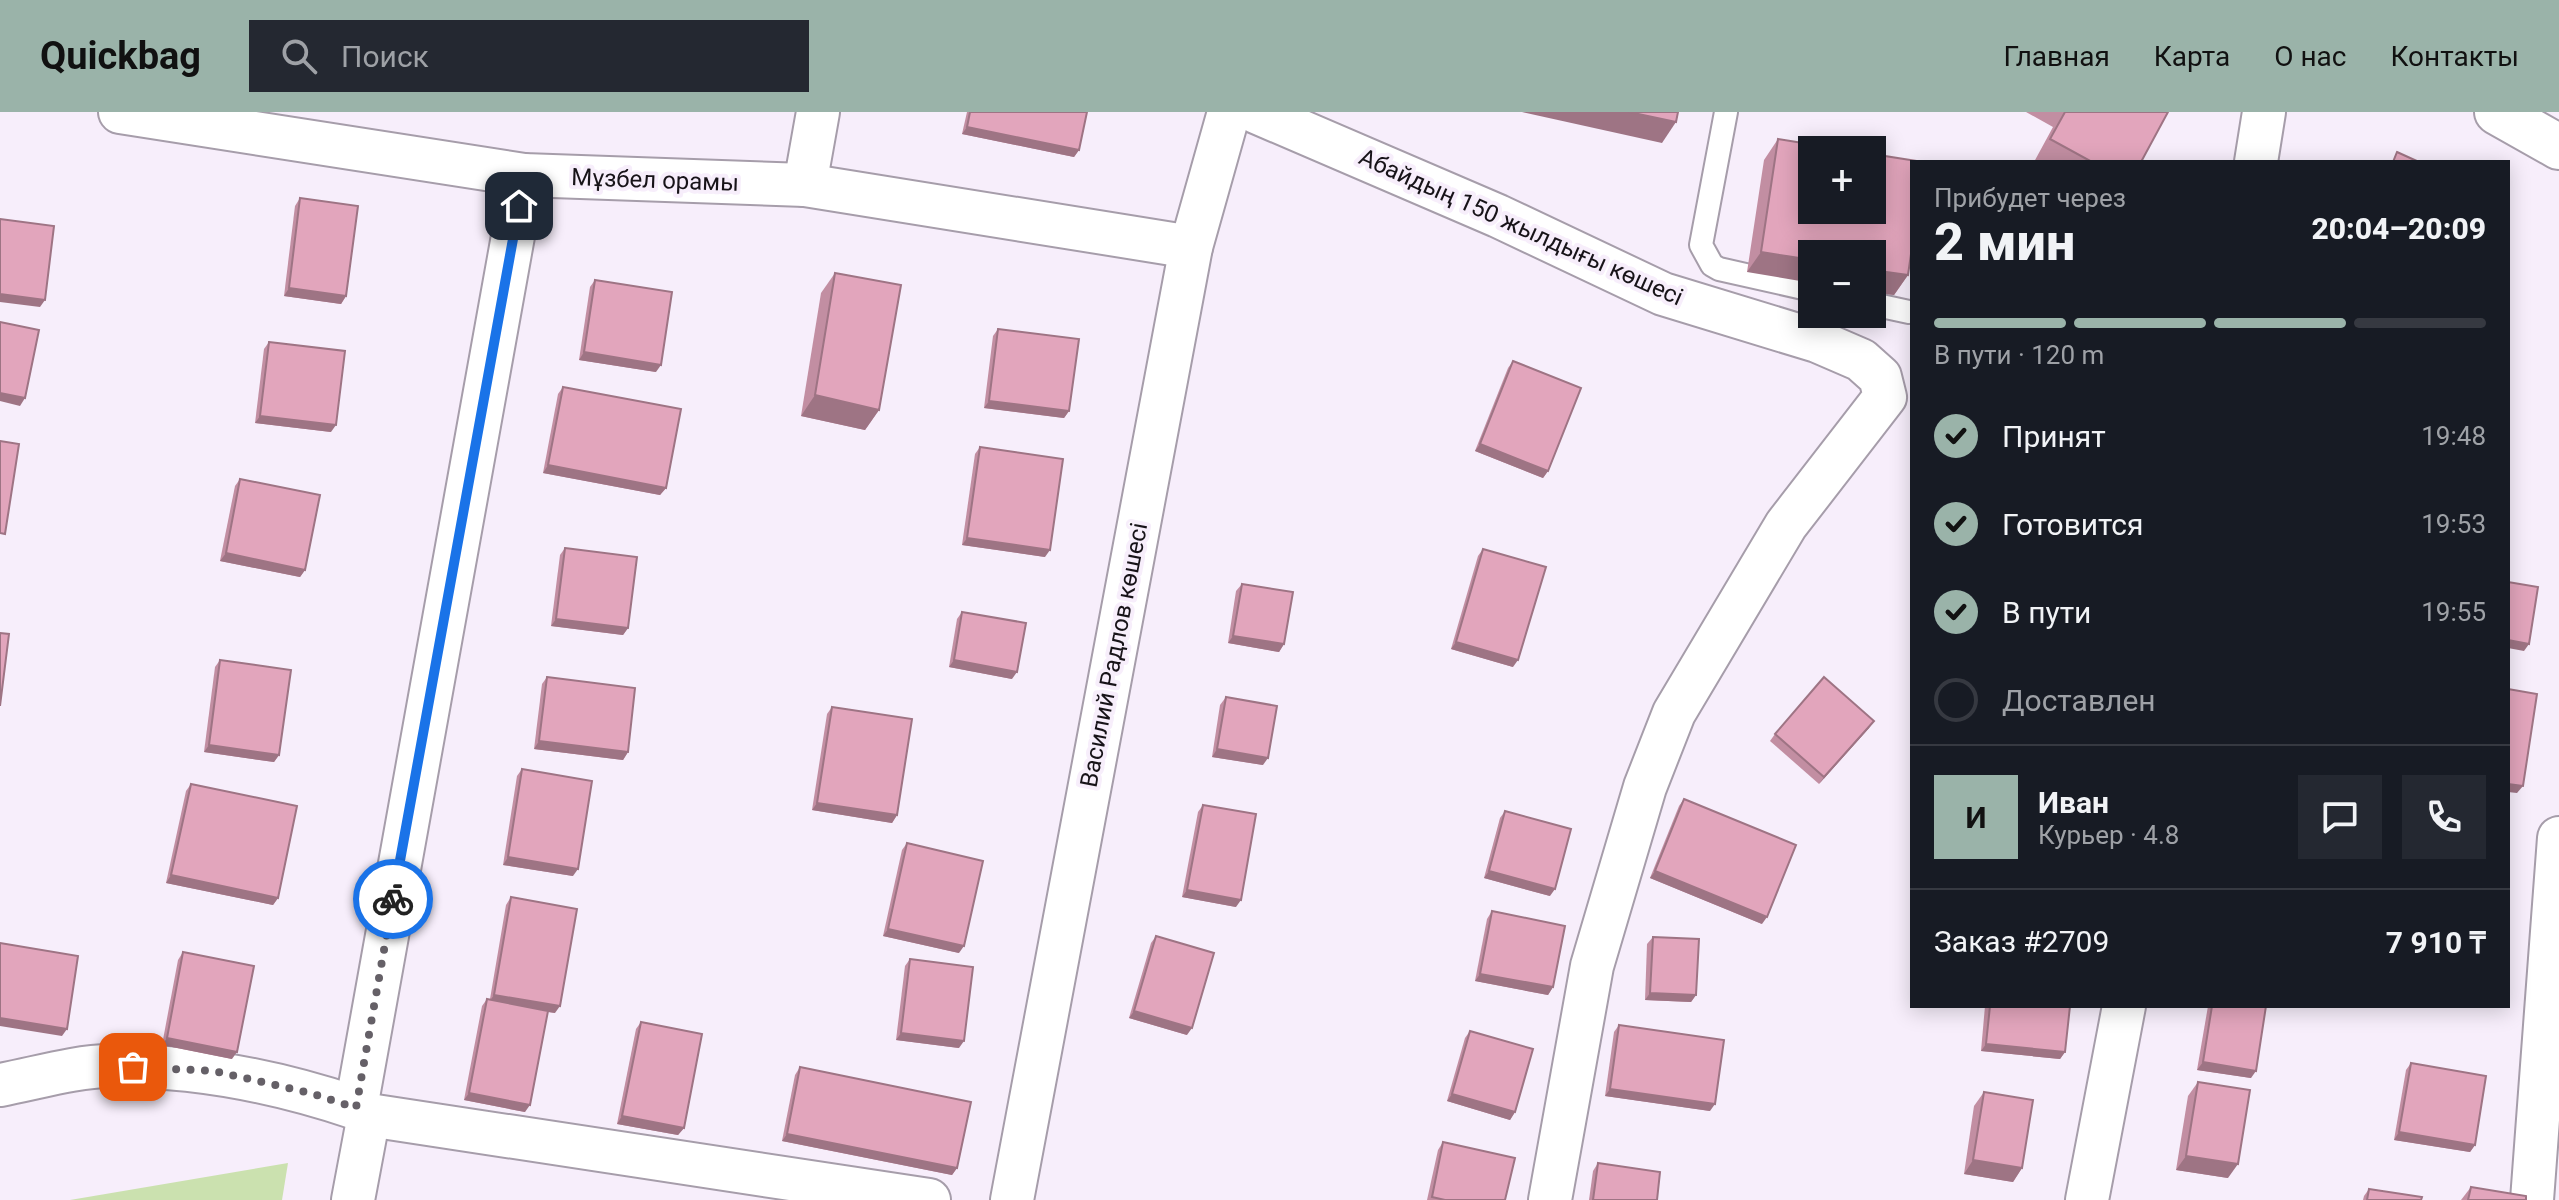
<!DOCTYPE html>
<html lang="ru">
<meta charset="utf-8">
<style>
:root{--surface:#171b24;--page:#242831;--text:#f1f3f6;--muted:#9ea1a6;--line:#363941;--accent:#9ab3a9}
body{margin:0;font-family:Roboto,sans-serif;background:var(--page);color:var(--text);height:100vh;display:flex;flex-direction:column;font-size:30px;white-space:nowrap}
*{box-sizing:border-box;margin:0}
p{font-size:26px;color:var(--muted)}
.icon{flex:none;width:44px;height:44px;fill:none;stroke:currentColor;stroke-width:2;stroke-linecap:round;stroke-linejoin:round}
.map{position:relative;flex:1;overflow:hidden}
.drawer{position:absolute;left:1910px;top:48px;width:600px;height:848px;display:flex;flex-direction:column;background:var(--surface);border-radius:0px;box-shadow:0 4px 20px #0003}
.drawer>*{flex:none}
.controls{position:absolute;left:1798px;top:24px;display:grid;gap:16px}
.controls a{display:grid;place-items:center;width:88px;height:88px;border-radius:0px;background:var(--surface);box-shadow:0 4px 20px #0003;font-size:40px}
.pin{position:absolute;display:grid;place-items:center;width:68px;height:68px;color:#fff;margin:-34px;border-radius:16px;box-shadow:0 4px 12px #0006}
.courier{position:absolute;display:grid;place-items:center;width:80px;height:80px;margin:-40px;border:6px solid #1a73e8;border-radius:50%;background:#fff;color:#222;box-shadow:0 2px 10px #0007}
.headline em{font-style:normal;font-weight:800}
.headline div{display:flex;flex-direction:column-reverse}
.headline{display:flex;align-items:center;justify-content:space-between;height:136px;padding:0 24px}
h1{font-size:52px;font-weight:800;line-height:60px}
.bar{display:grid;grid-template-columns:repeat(4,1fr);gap:12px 8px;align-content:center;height:96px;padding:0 24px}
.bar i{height:10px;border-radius:6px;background:var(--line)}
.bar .active{background:var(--accent)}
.bar p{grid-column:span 4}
.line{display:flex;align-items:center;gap:20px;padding:0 24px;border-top:2px solid var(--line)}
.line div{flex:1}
.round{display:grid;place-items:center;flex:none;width:84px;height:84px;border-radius:0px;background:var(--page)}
ol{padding:0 24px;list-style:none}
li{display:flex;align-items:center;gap:24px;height:88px}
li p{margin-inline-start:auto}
li .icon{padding:8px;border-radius:50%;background:var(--accent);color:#111;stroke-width:4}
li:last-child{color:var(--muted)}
li i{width:44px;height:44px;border:4px solid var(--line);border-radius:50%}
header{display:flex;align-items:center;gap:48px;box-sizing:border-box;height:112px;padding:0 40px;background:var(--accent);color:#111}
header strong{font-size:38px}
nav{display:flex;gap:44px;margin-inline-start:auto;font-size:28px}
.search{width:560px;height:72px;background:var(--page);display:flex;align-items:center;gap:20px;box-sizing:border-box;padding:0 28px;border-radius:0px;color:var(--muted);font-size:30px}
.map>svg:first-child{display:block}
.green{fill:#cbe1af}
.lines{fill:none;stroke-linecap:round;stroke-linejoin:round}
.service-casing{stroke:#a69daa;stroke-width:26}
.minor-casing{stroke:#a69daa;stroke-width:46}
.tertiary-casing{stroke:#a69daa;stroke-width:48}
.service{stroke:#fff;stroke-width:22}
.minor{stroke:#fff;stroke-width:42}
.tertiary{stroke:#fff;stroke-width:44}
.wall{fill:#c28ea2}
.shaded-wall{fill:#9e7484}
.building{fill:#e2a5bc;stroke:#9e7484;stroke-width:2}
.done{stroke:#656067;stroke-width:8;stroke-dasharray:0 14.4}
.route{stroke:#1a73e8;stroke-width:10}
.labels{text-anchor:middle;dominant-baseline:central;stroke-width:8;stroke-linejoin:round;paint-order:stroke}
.street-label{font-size:24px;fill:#171318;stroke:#f7eefb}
</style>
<header>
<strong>Quickbag</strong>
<div class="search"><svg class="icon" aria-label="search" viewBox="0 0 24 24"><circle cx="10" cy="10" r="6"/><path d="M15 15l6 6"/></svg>Поиск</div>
<nav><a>Главная</a><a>Карта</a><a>О нас</a><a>Контакты</a></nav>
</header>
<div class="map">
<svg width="2559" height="1088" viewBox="0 0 2559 1088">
<rect width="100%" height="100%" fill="#f7eefb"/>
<!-- green -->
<polygon class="green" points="288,1051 282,1088 70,1088"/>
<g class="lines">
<!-- service casing -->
<g class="service-casing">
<g id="service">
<polyline points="1726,0 1701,133 1712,153 1719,157 1812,178"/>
<polyline points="1872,192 1909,200"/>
</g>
</g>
<!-- minor casing -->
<g class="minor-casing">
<g id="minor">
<polyline points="120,0 524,63 805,73 1191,135"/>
<polyline points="1256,0 1498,104 1663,182 1817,229 1861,248 1880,265 1885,285 1786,413 1674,601 1645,675 1592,854 1550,1088"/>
<polyline points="2256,50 2264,0"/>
<polyline points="805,73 818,0"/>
<path d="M0,973C33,967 77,954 109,954C193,953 276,969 356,996"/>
<polyline points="369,1003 929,1088"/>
<polyline points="353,1088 369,1003 356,996 524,63"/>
<polyline points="1012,1088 1191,135 1229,0"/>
<polyline points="2087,1088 2124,894"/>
<polyline points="2532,1088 2559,726"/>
</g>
</g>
<!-- tertiary casing -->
<g class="tertiary-casing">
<polyline id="tertiary" points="2497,0 2559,35"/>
</g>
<!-- service -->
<use href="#service" class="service"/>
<!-- minor -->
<use href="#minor" class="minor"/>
<!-- tertiary -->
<use href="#tertiary" class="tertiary"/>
</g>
<!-- wall -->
<g class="wall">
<polygon points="967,0 1087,0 1079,38 1074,45 962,22"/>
<polygon points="2026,0 2168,0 2141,50 2034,50 2053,15"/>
<polygon points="1778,27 1908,163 1894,183 1872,180 1872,142 1747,160 1764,48"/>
<polygon points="300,86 346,184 341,192 284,184 295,94"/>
<polygon points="835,161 879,298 865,318 801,304 821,181"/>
<polygon points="595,168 656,260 579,248 590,175"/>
<polygon points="998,217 1069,299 1064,306 984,296 993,224"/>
<polygon points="269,230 331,320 255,311 264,237"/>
<polygon points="1513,249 1548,359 1543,366 1475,339 1508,256"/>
<polygon points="563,275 666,376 660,383 543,361 558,282"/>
<polygon points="980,335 1045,445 962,433 975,342"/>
<polygon points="240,367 305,458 300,465 220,449 235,374"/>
<polygon points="565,436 628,516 623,523 551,514 560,443"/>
<polygon points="1483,437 1513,555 1451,537 1478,444"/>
<polygon points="1242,472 1284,532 1279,540 1228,531 1236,479"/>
<polygon points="962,500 1012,567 949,555 957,507"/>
<polygon points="220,548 279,643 274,650 204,640 215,555"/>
<polygon points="547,565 628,640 623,648 534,637 542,572"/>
<polygon points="1226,585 1263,653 1212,645 1220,593"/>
<polygon points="832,595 897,703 892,711 812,698 827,602"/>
<polygon points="1869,616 1819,672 1770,629 1775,622"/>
<polygon points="522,657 573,764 503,753 517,664"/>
<polygon points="191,672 278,786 273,793 166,771 186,679"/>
<polygon points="1684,687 1762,812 1650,766 1679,694"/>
<polygon points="1203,693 1236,795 1182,785 1198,700"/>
<polygon points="1505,699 1550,784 1484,766 1500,706"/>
<polygon points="907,731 959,841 883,824 902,738"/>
<polygon points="511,785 555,901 548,900 525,1000 464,988 482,894 487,887 490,887 506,793"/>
<polygon points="1492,799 1553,875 1548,883 1475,869 1487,807"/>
<polygon points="1156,824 1187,923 1129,906 1151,831"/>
<polygon points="1653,825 1696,883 1691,890 1645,888 1647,832"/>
<polygon points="183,840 232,947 162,933 178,848"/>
<polygon points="910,847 959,936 896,928 905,854"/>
<polygon points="1985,894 2070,894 2065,940 2060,947 1981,939"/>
<polygon points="2208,894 2266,894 2251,966 2197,958"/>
<polygon points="641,910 684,1016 678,1023 617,1012 636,917"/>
<polygon points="1619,913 1710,999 1605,984 1614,920"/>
<polygon points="1470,919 1515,1000 1510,1008 1447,989 1465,926"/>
<polygon points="2411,951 2475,1033 2470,1040 2394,1028 2406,958"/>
<polygon points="800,955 957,1056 952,1063 782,1029 795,963"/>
<polygon points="2198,970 2228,1066 2176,1058 2188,984"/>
<polygon points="1984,980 2022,1056 2013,1070 1964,1062 1974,994"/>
<polygon points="1443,1030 1505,1088 1427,1088 1438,1038"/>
<polygon points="1598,1051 1657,1088 1589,1088 1593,1059"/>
<polygon points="2471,1075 2526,1088 2461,1088"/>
<polygon points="2369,1077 2421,1088 2363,1088 2364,1084"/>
</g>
<!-- shaded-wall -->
<g class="shaded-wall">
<polygon points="1522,0 1629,0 1676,10 1662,31"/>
<polygon points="967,15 1079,38 1074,45 962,22"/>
<polygon points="1761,140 1812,148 1812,171 1747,160"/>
<polygon points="1872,158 1908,163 1894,183 1872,180"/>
<polygon points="289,176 346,184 341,192 284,184"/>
<polygon points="0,182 45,188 40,195 0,190"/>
<polygon points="584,240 661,253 656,260 579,248"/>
<polygon points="0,281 25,286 20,294 0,289"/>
<polygon points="815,283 879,298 865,318 801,304"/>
<polygon points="989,289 1069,299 1064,306 984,296"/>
<polygon points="260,304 336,313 331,320 255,311"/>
<polygon points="1480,332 1548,359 1543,366 1475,339"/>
<polygon points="548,353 666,376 660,383 543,361"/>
<polygon points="967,426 1050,438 1045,445 962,433"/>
<polygon points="226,441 305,458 300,465 220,449"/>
<polygon points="556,507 628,516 623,523 551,514"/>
<polygon points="1233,524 1284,532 1279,540 1228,531"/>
<polygon points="2508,528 2529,532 2524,539 2508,536"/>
<polygon points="1456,530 1518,548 1513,555 1451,537"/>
<polygon points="954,548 1017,560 1012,567 949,555"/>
<polygon points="1874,609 1869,616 1819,672 1824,665"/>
<polygon points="539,629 628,640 623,648 534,637"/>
<polygon points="209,633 279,643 274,650 204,640"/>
<polygon points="1217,637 1268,646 1263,653 1212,645"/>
<polygon points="2508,672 2523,674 2517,681 2508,680"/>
<polygon points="817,691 897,703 892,711 812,698"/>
<polygon points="508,745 578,757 573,764 503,753"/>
<polygon points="1489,759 1555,777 1550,784 1484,766"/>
<polygon points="1655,759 1767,805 1762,812 1650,766"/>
<polygon points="171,763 278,786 273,793 166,771"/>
<polygon points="1187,778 1241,788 1236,795 1182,785"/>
<polygon points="888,817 964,834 959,841 883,824"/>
<polygon points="1480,862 1553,875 1548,883 1475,869"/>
<polygon points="1650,881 1696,883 1691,890 1645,888"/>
<polygon points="494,883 560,894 555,901 489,890"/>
<polygon points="1134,899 1192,916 1187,923 1129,906"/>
<polygon points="0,906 67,917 62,924 0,914"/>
<polygon points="901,921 964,929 959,936 896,928"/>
<polygon points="167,926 237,940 232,947 162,933"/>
<polygon points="1986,932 2065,940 2060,947 1981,939"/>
<polygon points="2203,950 2256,959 2251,966 2197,958"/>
<polygon points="1610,977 1715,992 1710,999 1605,984"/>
<polygon points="469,981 530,993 525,1000 464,988"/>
<polygon points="1452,982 1515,1000 1510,1008 1447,989"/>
<polygon points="622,1004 684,1016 678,1023 617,1012"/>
<polygon points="2399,1020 2475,1033 2470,1040 2394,1028"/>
<polygon points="787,1022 957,1056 952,1063 782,1029"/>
<polygon points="2186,1044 2238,1052 2228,1066 2176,1058"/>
<polygon points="1973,1048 2022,1056 2013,1070 1964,1062"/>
</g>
<!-- building -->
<g class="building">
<polygon points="970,0 1087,0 1079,38 967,15"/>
<polygon points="1629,0 1678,0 1676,10"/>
<polygon points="2065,0 2168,0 2141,50 2092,50 2050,27"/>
<polygon points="1778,27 1846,38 1812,38 1812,98 1872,98 1872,42 1923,50 1912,50 1912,135 1908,163 1872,158 1872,142 1812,142 1812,148 1761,140"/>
<polygon points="2397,40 2419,50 2393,50"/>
<polygon points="300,86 358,94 346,184 289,176"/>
<polygon points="0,107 54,114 45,188 0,182"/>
<polygon points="835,161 901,173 879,298 815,283"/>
<polygon points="595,168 672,180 661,253 584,240"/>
<polygon points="0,210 39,218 25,286 0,281"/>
<polygon points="998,217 1079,227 1069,299 989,289"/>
<polygon points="269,230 345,239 336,313 260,304"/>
<polygon points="1513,249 1581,276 1548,359 1480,332"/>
<polygon points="563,275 681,297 666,376 548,353"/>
<polygon points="0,329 19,332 5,422 0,421"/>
<polygon points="980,335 1063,347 1050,438 967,426"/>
<polygon points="240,367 320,383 305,458 226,441"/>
<polygon points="565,436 637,445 628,516 556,507"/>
<polygon points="1483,437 1546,455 1518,548 1456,530"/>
<polygon points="2508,470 2538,475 2529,532 2508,528"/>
<polygon points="1242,472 1293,480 1284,532 1233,524"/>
<polygon points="962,500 1026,511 1017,560 954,548"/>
<polygon points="0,521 9,522 0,594"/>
<polygon points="220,548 291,558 279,643 209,633"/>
<polygon points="547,565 635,576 628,640 539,629"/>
<polygon points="1824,565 1874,609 1824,665 1775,622"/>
<polygon points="2508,577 2537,582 2523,674 2508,672"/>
<polygon points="1226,585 1277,594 1268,646 1217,637"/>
<polygon points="832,595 912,607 897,703 817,691"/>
<polygon points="522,657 592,669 578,757 508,745"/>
<polygon points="191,672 297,694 278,786 171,763"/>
<polygon points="1684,687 1796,733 1767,805 1655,759"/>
<polygon points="1203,693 1256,702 1241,788 1187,778"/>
<polygon points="1505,699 1571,717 1555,777 1489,759"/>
<polygon points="907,731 983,749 964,834 888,817"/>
<polygon points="511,785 577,797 560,894 494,883"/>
<polygon points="1492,799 1565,814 1553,875 1480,862"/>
<polygon points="1156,824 1214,841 1192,916 1134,899"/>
<polygon points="1653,825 1699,827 1696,883 1650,881"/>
<polygon points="0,831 78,844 67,917 0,906"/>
<polygon points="183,840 254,854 237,940 167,926"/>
<polygon points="910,847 973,855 964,929 901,921"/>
<polygon points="487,887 548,899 530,993 469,981"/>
<polygon points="1990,894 2070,894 2065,940 1986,932"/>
<polygon points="2212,894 2266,894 2256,959 2203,950"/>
<polygon points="641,910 702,922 684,1016 622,1004"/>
<polygon points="1619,913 1724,928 1715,992 1610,977"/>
<polygon points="1470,919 1533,937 1515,1000 1452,982"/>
<polygon points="2411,951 2486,964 2475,1033 2399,1020"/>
<polygon points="800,955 971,990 957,1056 787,1022"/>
<polygon points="2198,970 2250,978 2238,1052 2186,1044"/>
<polygon points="1984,980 2033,988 2022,1056 1973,1048"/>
<polygon points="1443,1030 1515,1046 1505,1088 1445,1088 1432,1085"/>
<polygon points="1598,1051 1660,1060 1657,1088 1593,1088"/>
<polygon points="2471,1075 2526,1084 2526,1088 2468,1088"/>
<polygon points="2369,1077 2422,1085 2421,1088 2367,1088"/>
</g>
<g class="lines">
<!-- done -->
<polyline class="done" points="133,955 214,959 310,981 356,996 393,787"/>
<!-- route -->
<polyline class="route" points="393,787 519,94"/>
</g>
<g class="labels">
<!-- street labels -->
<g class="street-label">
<text transform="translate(655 68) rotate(2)">Мұзбел орамы</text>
<text transform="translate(1521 115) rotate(24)">Абайдың 150 жылдығы көшесі</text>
<text transform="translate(1114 543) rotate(-79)">Василий Радлов көшесі</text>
</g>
</g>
</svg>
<div class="controls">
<a>+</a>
<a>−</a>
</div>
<div class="pin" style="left:133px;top:955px;background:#ea580c"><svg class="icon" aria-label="bag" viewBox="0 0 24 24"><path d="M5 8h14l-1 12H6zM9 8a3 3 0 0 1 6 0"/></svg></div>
<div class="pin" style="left:519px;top:94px;background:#1f2937"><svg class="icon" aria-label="home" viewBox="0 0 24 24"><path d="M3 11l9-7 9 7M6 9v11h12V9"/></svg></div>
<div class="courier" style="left:393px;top:787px"><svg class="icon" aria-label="bike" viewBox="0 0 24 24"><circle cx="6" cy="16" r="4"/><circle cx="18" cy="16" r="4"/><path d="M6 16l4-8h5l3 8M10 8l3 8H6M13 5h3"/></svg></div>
<section class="drawer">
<div class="headline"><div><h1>2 мин</h1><p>Прибудет через</p></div><em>20:04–20:09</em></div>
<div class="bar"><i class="active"></i><i class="active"></i><i class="active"></i><i></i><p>В пути · 120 m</p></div>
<ol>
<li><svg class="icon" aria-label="check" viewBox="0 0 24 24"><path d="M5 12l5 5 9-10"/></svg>Принят<p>19:48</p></li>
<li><svg class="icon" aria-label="check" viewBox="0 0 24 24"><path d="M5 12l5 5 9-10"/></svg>Готовится<p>19:53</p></li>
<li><svg class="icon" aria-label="check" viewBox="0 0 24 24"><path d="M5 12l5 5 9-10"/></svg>В пути<p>19:55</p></li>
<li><i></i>Доставлен</li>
</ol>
<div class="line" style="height:144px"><b class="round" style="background:var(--accent);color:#111">И</b><div><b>Иван</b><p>Курьер · 4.8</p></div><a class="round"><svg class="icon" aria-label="chat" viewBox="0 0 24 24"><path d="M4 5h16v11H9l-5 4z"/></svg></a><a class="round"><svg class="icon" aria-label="phone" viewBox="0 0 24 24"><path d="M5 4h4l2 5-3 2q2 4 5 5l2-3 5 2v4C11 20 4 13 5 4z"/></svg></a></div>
<div class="line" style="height:104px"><div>Заказ #2709</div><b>7 910 ₸</b></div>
</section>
</div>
